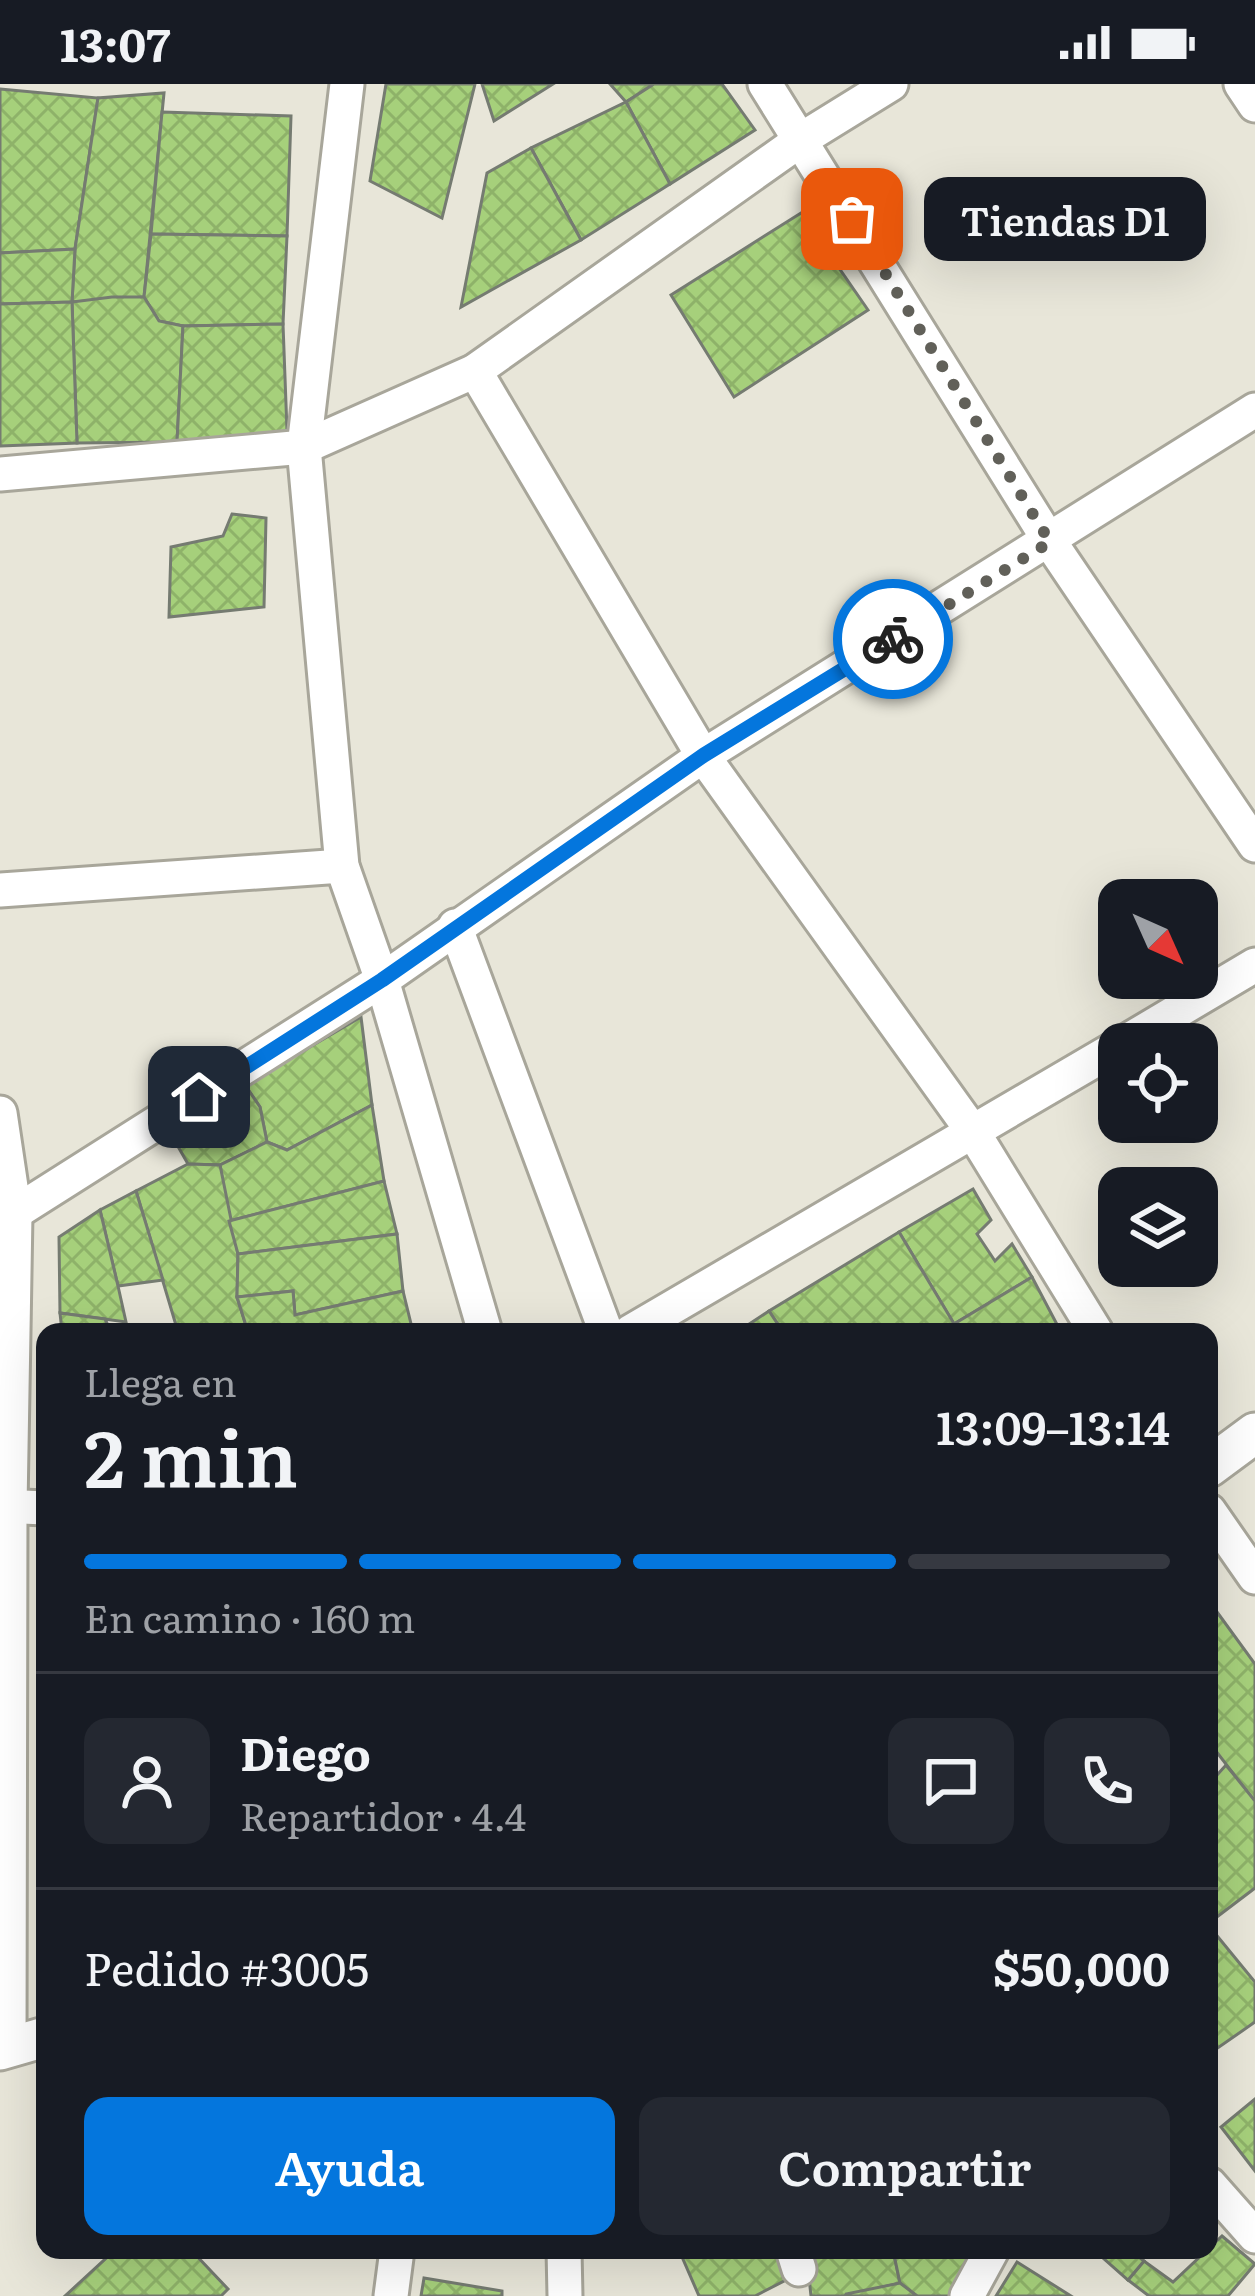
<!DOCTYPE html>
<html lang="es">
<meta charset="utf-8">
<style>
:root{--surface:#171b24;--page:#242831;--text:#f1f3f6;--muted:#9ea1a6;--line:#363941;--accent:#0476dd}
body{margin:0;font-family:Literata,serif;background:var(--page);color:var(--text);height:100vh;display:flex;flex-direction:column;font-size:45px;white-space:nowrap}
*{box-sizing:border-box;margin:0}
p{font-size:39px;color:var(--muted)}
.icon{flex:none;width:66px;height:66px;fill:none;stroke:currentColor;stroke-width:2;stroke-linecap:round;stroke-linejoin:round}
.map{position:relative;flex:1;overflow:hidden}
.panel{position:absolute;left:36px;top:1239px;width:1182px;height:936px;display:flex;flex-direction:column;background:var(--surface);border-radius:24px;box-shadow:0 12px 48px #0002}
.panel>*{flex:none}
.needle{width:78px;rotate:135deg}
.buttons{position:absolute;left:1098px;top:795px;display:grid;gap:24px}
.buttons a{display:grid;place-items:center;width:120px;height:120px;border-radius:24px;background:var(--surface);box-shadow:0 12px 48px #0002;font-size:60px}
.pin{position:absolute;display:grid;place-items:center;width:102px;height:102px;color:#fff;margin:-51px;border-radius:24px;box-shadow:0 6px 18px #0006}
.courier{position:absolute;display:grid;place-items:center;width:120px;height:120px;margin:-60px;border:9px solid #0476dd;border-radius:50%;background:#fff;color:#222;box-shadow:0 3px 15px #0007}
.bubble{position:absolute;height:84px;border-radius:24px;background:var(--surface);box-shadow:0 12px 48px #0002;font-size:39px;font-weight:600;line-height:84px;text-align:center}
.summary em{font-style:normal;font-weight:600}
.summary div{display:flex;flex-direction:column-reverse}
.summary{display:flex;align-items:center;justify-content:space-between;height:204px;padding:0 48px}
h1{font-size:78px;font-weight:600;line-height:90px}
.bar{display:grid;grid-template-columns:repeat(4,1fr);gap:18px 12px;align-content:center;height:144px;padding:0 48px}
.bar i{height:15px;border-radius:9px;background:var(--line)}
.bar .selected{background:var(--accent)}
.bar p{grid-column:span 4}
.line{display:flex;align-items:center;gap:30px;padding:0 48px;border-top:3px solid var(--line)}
.line div{flex:1}
.round{display:grid;place-items:center;flex:none;width:126px;height:126px;border-radius:24px;background:var(--page)}
.primary-button{display:flex;gap:24px;margin-top:auto;padding:24px 48px}
.primary-button a{flex:1;height:138px;border-radius:24px;background:var(--accent);color:#fff;font-size:48px;font-weight:600;line-height:138px;text-align:center}
.primary-button a+a{background:var(--page);color:var(--text)}
.status{display:flex;justify-content:space-between;align-items:center;height:84px;padding:0 60px;background:var(--surface);direction:ltr}
.status svg{height:33px;fill:currentColor}
.map>svg:first-child{display:block}
.building{fill:url(#building-cross-hatch);stroke:#757b71;stroke-width:3}
.lines{fill:none;stroke-linecap:round;stroke-linejoin:round}
.minor-casing{stroke:#a8a69a;stroke-width:39}
.tertiary-casing{stroke:#a8a69a;stroke-width:45}
.minor{stroke:#fff;stroke-width:33}
.tertiary{stroke:#fff;stroke-width:39}
.done{stroke:#616059;stroke-width:12;stroke-dasharray:0 21.6}
.route{stroke:#0476dd;stroke-width:15}
</style>
<div class="status"><b>13:07</b><svg viewBox="0 0 49 12"><path d="M0 12V9h3v3zM5 12V6h3v6zM10 12V3h3v9zM15 12V0h3v12zM26 1h20v11H26zM47 4h2v5h-2z"/></svg></div>
<div class="map">
<svg width="1255" height="2212" viewBox="0 0 1255 2212">
<defs>
<pattern id="building-cross-hatch" width="8" height="8" patternUnits="userSpaceOnUse" patternTransform="scale(3)"><rect width="8" height="8" fill="#a6d07b"/><path d="M0 0l8 8M0 8l8-8" fill="none" stroke="#8eb269"/></pattern>
</defs>
<rect width="100%" height="100%" fill="#e8e6d9"/>
<!-- building -->
<g class="building">
<polygon points="386,0 475,0 442,134 370,97"/>
<polygon points="482,0 553,0 494,37"/>
<polygon points="610,0 654,0 626,18"/>
<polygon points="654,0 722,0 755,46 670,100 626,18"/>
<polygon points="0,5 98,14 75,165 0,169"/>
<polygon points="164,9 144,213 72,218 75,165 98,14"/>
<polygon points="626,18 670,100 581,156 531,64"/>
<polygon points="162,28 291,32 287,152 151,150"/>
<polygon points="531,64 581,156 461,223 487,89"/>
<polygon points="801,129 868,226 734,313 671,211"/>
<polygon points="151,150 287,152 283,240 183,242 159,237 144,213"/>
<polygon points="75,165 72,218 0,220 0,169"/>
<polygon points="112,213 144,213 159,237 183,242 177,358 77,359 72,218"/>
<polygon points="72,218 77,359 0,362 0,220"/>
<polygon points="283,240 287,347 177,358 183,242"/>
<polygon points="232,430 266,434 264,523 169,533 171,463 223,452"/>
<polygon points="361,933 372,1021 287,1066 267,1058 260,1023 245,1001"/>
<polygon points="245,1001 260,1023 267,1058 220,1081 188,1080 172,1052"/>
<polygon points="372,1021 384,1097 229,1137 220,1081 267,1058 287,1066"/>
<polygon points="188,1080 220,1081 238,1170 237,1213 248,1248 178,1248 136,1107"/>
<polygon points="384,1097 397,1150 238,1170 229,1137"/>
<polygon points="973,1105 991,1136 977,1150 995,1177 1012,1160 1032,1193 954,1240 899,1148"/>
<polygon points="136,1107 163,1196 118,1202 100,1126"/>
<polygon points="100,1126 118,1202 126,1238 60,1229 59,1153"/>
<polygon points="899,1148 959,1248 783,1248 769,1227"/>
<polygon points="397,1150 403,1207 295,1231 293,1207 237,1213 238,1170"/>
<polygon points="1032,1193 1061,1248 959,1248 954,1240"/>
<polygon points="293,1207 295,1231 403,1207 413,1248 248,1248 237,1213"/>
<polygon points="769,1227 783,1248 737,1248"/>
<polygon points="60,1229 105,1235 111,1248 62,1248"/>
<polygon points="1209,1517 1255,1580 1255,1718 1209,1658"/>
<polygon points="1226,1681 1255,1717 1255,1804 1209,1839 1209,1732 1213,1729 1209,1724 1209,1700"/>
<polygon points="1209,1842 1255,1898 1255,1938 1209,1970"/>
<polygon points="1255,2015 1255,2087 1221,2043"/>
<polygon points="1222,2152 1255,2180 1228,2212 1149,2212 1128,2196 1144,2177 1173,2198"/>
<polygon points="115,2166 191,2166 228,2205 221,2212 65,2212"/>
<polygon points="679,2166 775,2166 786,2196 755,2212 699,2212"/>
<polygon points="806,2166 893,2166 900,2199 845,2212 811,2212"/>
<polygon points="893,2166 963,2166 970,2170 950,2212 917,2212 900,2199"/>
<polygon points="1094,2166 1130,2166 1144,2177 1128,2196"/>
<polygon points="1017,2178 1071,2212 996,2212"/>
<polygon points="424,2194 502,2207 502,2212 421,2212"/>
<polygon points="900,2199 917,2212 845,2212 846,2210"/>
</g>
<g class="lines">
<!-- minor casing -->
<g class="minor-casing">
<g id="minor">
<polyline points="347,0 304,363 342,782 382,896 485,1248"/>
<polyline points="765,0 1050,458 1255,761"/>
<polyline points="1241,0 1255,21"/>
<polyline points="475,287 703,672 973,1048 1096,1248"/>
<polyline points="0,390 304,363 475,287 802,55 891,0"/>
<polyline points="0,806 342,782"/>
<polyline points="455,842 606,1248"/>
<polyline points="1122,960 1255,881"/>
<polyline points="0,1029 15,1130 10,1423 9,1965"/>
<polyline points="0,1138 382,896 703,672 1255,326"/>
<polyline points="630,1248 1119,962"/>
<polyline points="0,1422 45,1424"/>
<polyline points="1209,1427 1255,1493"/>
<polyline points="1209,2100 1255,2152"/>
<polyline points="564,2166 565,2212"/>
<polyline points="793,2166 799,2185"/>
<polyline points="391,2212 397,2166"/>
<polyline points="967,2212 992,2166"/>
</g>
</g>
<!-- tertiary casing -->
<g class="tertiary-casing">
<g id="tertiary">
<polyline points="1209,1383 1255,1349"/>
<polyline points="0,1966 45,1953"/>
</g>
</g>
<!-- minor -->
<use href="#minor" class="minor"/>
<!-- tertiary -->
<use href="#tertiary" class="tertiary"/>
</g>
<g class="lines">
<!-- done -->
<polyline class="done" points="852,135 1050,458 893,555"/>
<!-- route -->
<polyline class="route" points="199,1013 382,896 704,671 893,555"/>
</g>
</svg>
<div class="buttons">
<a><svg class="needle" viewBox="-14 -14 28 28"><path d="M0-13l5 13h-10z" fill="#e53935"/><path d="M0 13l5-13h-10z" fill="#9ea1a6"/></svg></a>
<a><svg class="icon" aria-label="locate" viewBox="0 0 24 24"><circle cx="12" cy="12" r="6"/><path d="M12 2v4M12 18v4M2 12h4M18 12h4"/></svg></a>
<a><svg class="icon" aria-label="layers" viewBox="0 0 24 24"><path d="M12 4l9 5-9 5-9-5zM3 14l9 5 9-5"/></svg></a>
</div>
<div class="pin" style="left:852px;top:135px;background:#ea580c"><svg class="icon" aria-label="bag" viewBox="0 0 24 24"><path d="M5 8h14l-1 12H6zM9 8a3 3 0 0 1 6 0"/></svg></div>
<div class="pin" style="left:199px;top:1013px;background:#1f2937"><svg class="icon" aria-label="home" viewBox="0 0 24 24"><path d="M3 11l9-7 9 7M6 9v11h12V9"/></svg></div>
<div class="courier" style="left:893px;top:555px"><svg class="icon" aria-label="bike" viewBox="0 0 24 24"><circle cx="6" cy="16" r="4"/><circle cx="18" cy="16" r="4"/><path d="M6 16l4-8h5l3 8M10 8l3 8H6M13 5h3"/></svg></div>
<div class="bubble" style="left:924px;top:93px;width:282px">Tiendas D1</div>
<section class="panel">
<div class="summary"><div><h1>2 min</h1><p>Llega en</p></div><em>13:09–13:14</em></div>
<div class="bar"><i class="selected"></i><i class="selected"></i><i class="selected"></i><i></i><p>En camino · 160 m</p></div>
<div class="line" style="height:216px"><a class="round"><svg class="icon" aria-label="person" viewBox="0 0 24 24"><circle cx="12" cy="8" r="4"/><path d="M4 21q1-7 8-7t8 7"/></svg></a><div><b>Diego</b><p>Repartidor · 4.4</p></div><a class="round"><svg class="icon" aria-label="chat" viewBox="0 0 24 24"><path d="M4 5h16v11H9l-5 4z"/></svg></a><a class="round"><svg class="icon" aria-label="phone" viewBox="0 0 24 24"><path d="M5 4h4l2 5-3 2q2 4 5 5l2-3 5 2v4C11 20 4 13 5 4z"/></svg></a></div>
<div class="line" style="height:156px"><div>Pedido #3005</div><b>$50,000</b></div>
<div class="primary-button"><a>Ayuda</a><a>Compartir</a></div>
</section>
</div>
